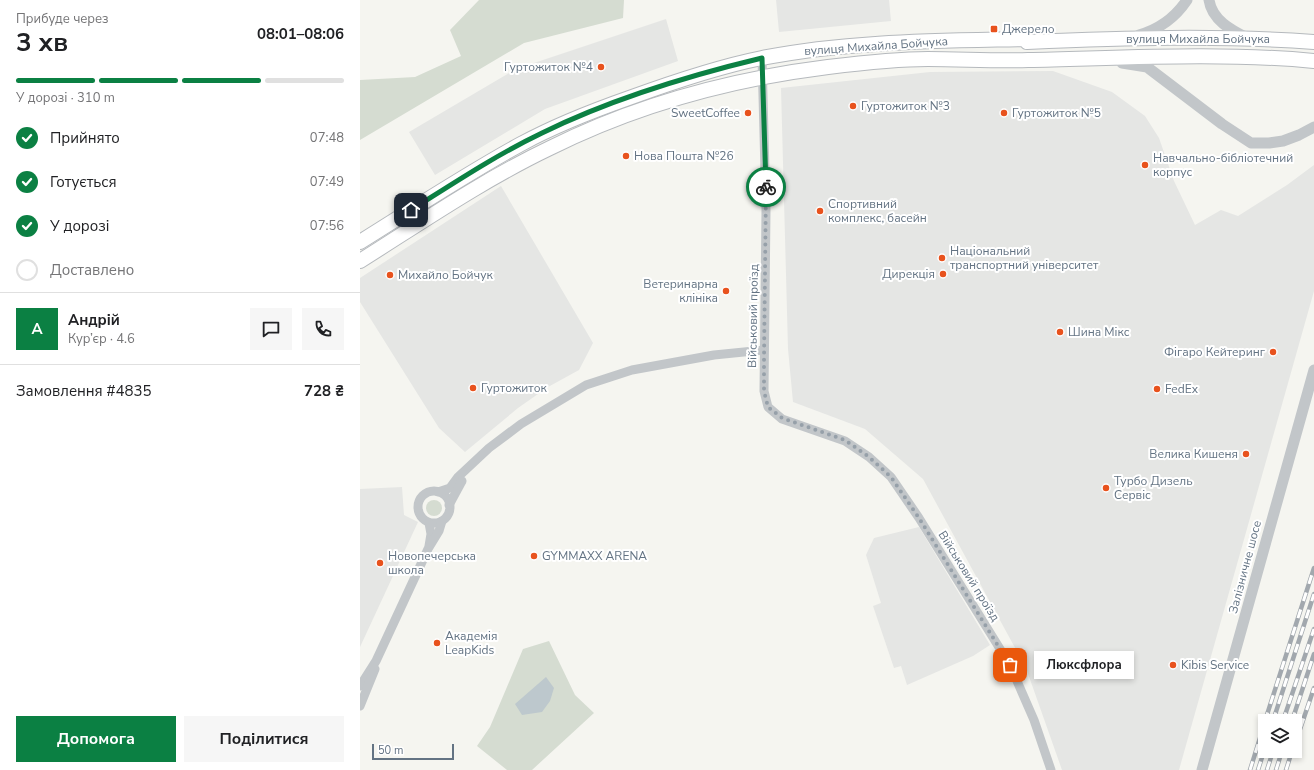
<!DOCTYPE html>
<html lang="uk">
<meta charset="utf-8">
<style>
:root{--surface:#fff;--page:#f6f6f6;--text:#202124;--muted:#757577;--line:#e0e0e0;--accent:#0b8043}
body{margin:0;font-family:"Nunito Sans",sans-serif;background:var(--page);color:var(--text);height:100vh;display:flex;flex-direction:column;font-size:15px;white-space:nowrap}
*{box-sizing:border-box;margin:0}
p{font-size:13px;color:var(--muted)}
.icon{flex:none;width:22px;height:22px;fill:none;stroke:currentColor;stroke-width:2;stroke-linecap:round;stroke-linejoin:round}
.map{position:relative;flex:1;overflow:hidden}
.panel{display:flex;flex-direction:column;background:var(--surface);width:360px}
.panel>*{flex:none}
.controls{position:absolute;left:898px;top:714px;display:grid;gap:8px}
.controls a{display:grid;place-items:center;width:44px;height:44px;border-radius:0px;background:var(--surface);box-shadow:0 2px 6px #0003;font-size:20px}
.scale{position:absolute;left:12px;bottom:10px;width:82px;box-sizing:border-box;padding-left:4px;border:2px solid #637383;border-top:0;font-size:11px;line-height:14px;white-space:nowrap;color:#637383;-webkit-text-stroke:3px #fff;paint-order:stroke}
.pin{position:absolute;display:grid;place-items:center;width:34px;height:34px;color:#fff;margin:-17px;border-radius:8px;box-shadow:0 2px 6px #0006}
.courier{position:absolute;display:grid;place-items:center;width:40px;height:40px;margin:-20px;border:3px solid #0b8043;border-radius:50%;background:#fff;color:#222;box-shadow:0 1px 5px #0007}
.bubble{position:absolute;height:28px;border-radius:0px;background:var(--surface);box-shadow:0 2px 6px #0003;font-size:13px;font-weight:700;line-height:28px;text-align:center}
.headline em{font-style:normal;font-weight:700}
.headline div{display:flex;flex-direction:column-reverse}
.headline{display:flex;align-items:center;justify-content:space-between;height:68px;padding:0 16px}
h1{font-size:26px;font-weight:700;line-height:30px}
.bar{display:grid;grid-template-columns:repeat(4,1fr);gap:6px 4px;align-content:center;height:48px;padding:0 16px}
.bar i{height:5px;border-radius:3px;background:var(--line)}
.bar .on{background:var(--accent)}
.bar p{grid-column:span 4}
.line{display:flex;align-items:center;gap:10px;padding:0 16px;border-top:1px solid var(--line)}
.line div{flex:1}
.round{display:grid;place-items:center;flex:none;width:42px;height:42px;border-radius:0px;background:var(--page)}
ol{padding:0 16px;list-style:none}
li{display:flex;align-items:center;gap:12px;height:44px}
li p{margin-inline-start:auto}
li .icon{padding:4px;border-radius:50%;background:var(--accent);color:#fff;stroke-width:4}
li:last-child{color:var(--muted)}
li i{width:22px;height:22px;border:2px solid var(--line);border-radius:50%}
.primary-button{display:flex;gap:8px;margin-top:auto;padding:8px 16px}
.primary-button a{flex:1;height:46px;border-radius:0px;background:var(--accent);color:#fff;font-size:16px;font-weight:700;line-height:46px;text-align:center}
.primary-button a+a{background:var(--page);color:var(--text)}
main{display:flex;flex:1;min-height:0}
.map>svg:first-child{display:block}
.built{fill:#e5e6e4}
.green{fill:#d5dcd1}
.water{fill:#bdc8cd}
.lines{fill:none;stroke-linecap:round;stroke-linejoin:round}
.primary-casing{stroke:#b5b9bd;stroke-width:16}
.minor{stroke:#c2c6c9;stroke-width:9}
.tertiary{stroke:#c2c6c9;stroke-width:11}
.primary{stroke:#fff;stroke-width:14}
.rail-casing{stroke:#a2a8ae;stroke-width:4.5}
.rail{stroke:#fff;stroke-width:3;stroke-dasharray:9;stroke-linecap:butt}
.done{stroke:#96a0a9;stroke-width:4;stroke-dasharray:0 7.2}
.route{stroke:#0b8043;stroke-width:5}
.poi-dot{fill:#e8521d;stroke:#fff;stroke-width:1.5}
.labels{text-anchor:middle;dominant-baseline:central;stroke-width:4;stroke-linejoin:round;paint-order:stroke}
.poi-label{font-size:12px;fill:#637383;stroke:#fff;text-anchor:start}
.street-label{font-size:12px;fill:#637383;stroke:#fff}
</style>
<main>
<section class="panel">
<div class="headline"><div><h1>3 хв</h1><p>Прибуде через</p></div><em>08:01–08:06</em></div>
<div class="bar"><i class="on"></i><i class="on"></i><i class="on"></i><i></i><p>У дорозі · 310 m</p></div>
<ol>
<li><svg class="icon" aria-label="check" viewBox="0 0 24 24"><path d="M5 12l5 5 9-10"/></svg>Прийнято<p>07:48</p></li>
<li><svg class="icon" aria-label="check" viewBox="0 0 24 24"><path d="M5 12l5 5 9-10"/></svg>Готується<p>07:49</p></li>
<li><svg class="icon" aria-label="check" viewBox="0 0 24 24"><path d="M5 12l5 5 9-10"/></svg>У дорозі<p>07:56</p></li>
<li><i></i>Доставлено</li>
</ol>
<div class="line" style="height:72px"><b class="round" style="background:var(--accent);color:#fff">А</b><div><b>Андрій</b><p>Кур’єр · 4.6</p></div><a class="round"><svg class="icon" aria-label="chat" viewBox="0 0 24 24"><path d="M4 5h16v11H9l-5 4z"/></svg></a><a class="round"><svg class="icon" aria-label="phone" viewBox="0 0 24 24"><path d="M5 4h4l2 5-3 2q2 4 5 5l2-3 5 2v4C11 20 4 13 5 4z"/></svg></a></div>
<div class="line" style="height:52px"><div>Замовлення #4835</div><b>728 ₴</b></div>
<div class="primary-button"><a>Допомога</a><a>Поділитися</a></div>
</section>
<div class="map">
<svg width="954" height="770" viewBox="0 0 954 770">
<rect width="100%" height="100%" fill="#f5f5f0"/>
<!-- built -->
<g class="built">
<polygon points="416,0 529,0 531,21 419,32"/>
<polygon points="306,19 318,61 185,109 75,175 49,132 156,69"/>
<polygon points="693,71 752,92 785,116 799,138 814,181 835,225 861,210 878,216 927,185 954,165 954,291 819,770 702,770 666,668 563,479 505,429 433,402 428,349 421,88 570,72"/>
<polygon points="141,186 233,343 219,370 188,387 158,408 105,452 79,428 0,302 0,278"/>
<polygon points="42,487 44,515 58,522 0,647 0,489"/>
<polygon points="559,527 630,645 613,656 547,685 541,666 534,668 513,606 521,603 506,555 514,538"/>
</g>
<!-- green -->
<g class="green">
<polygon points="119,0 264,0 263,18 164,43 0,140 0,80 55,77 101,56 90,30"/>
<circle cx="74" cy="508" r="8"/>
<polygon points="189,641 215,695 234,713 172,770 147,770 117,746 130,727 163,649"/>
</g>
<!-- water -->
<polygon class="water" points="186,677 194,688 190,701 182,712 162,715 155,704"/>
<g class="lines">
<!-- primary casing -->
<g class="primary-casing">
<g id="primary">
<path d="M0,242C53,209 106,174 161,144C196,125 232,111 269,98C313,82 357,67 402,58C488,41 577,41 665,39L667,42C763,38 859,35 954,42"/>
<path d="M0,261C62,222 123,180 190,148C276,105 372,79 468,67C501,63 535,59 568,59C601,59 635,61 668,60C763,58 859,52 954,61"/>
</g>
</g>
<!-- minor -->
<g class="minor">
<polyline points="402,58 406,210 404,391 408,407 422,419 485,441 509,457 531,477 559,518 650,665 674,720 691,770"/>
<circle cx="74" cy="507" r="16"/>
<polyline points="78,492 90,488 98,477 129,448 161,424 226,385 272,370 354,355 404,350"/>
<polyline points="89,505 102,481"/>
<polyline points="69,546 71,534 69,523"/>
<polyline points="0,686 16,661 68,549 79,531 82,521"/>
<polyline points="0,706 15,669"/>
</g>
<!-- tertiary -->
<g class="tertiary">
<path d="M849,0C852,20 871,30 887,38"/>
<path d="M779,35C800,29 815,18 827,0"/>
<polyline points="762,63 787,67 862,124 891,143 909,143 923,141 939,135 954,127"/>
<polyline points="842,770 954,370"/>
</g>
<!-- primary -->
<use href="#primary" class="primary"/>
<!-- rail casing -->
<g class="rail-casing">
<g id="rail">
<polyline points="905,721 954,568"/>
<polyline points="913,721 954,594"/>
<polyline points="923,721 954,629"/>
<polyline points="932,721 954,654"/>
<polyline points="935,744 954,688"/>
<polyline points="890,770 905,722"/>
<polyline points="898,770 905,748"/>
<polyline points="907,770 913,751"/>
<polyline points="916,770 922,751"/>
<polyline points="926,770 932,751"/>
</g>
</g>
<!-- rail -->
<use href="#rail" class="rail"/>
</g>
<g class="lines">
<!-- done -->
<polyline class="done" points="406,187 404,361 404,391 408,407 422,418 485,440 509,457 531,477 559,518 650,665"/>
<!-- route -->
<path class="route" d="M51,210C94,183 136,155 182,133C251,99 327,76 402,58L406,187"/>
</g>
<!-- markers -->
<g class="poi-dot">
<rect x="630" y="25" width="8" height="8" rx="2"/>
<circle cx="241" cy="67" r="4"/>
<circle cx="493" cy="106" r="4"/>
<circle cx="388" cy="113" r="4"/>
<circle cx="644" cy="113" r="4"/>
<circle cx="266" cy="156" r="4"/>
<circle cx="785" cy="165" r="4"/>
<circle cx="460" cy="211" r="4"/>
<circle cx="582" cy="258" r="4"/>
<circle cx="583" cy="274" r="4"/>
<circle cx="30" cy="275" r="4"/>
<circle cx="366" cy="291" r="4"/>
<circle cx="700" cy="332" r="4"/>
<circle cx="913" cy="352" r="4"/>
<circle cx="113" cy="388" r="4"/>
<circle cx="797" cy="389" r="4"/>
<circle cx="886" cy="454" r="4"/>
<circle cx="746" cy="488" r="4"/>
<circle cx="174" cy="556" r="4"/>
<circle cx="20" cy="563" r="4"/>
<circle cx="77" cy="643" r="4"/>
<circle cx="813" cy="665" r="4"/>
</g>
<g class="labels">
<!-- poi labels -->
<g class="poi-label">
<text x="642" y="29">Джерело</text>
<text x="233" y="67" text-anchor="end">Гуртожиток №4</text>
<text x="501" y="106">Гуртожиток №3</text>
<text x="380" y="113" text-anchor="end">SweetCoffee</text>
<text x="652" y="113">Гуртожиток №5</text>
<text x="274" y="156">Нова Пошта №26</text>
<text x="793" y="158">Навчально-бібліотечний<tspan x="793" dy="14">корпус</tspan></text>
<text x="468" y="204">Спортивний<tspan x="468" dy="14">комплекс, басейн</tspan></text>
<text x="590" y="251">Національний<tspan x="590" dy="14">транспортний університет</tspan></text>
<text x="575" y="274" text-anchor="end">Дирекція</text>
<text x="38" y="275">Михайло Бойчук</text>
<text x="358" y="284" text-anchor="end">Ветеринарна<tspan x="358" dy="14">клініка</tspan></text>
<text x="708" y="332">Шина Мікс</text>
<text x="905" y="352" text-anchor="end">Фігаро Кейтеринг</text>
<text x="121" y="388">Гуртожиток</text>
<text x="805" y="389">FedEx</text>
<text x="878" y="454" text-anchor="end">Велика Кишеня</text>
<text x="754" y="481">Турбо Дизель<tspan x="754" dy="14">Сервіс</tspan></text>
<text x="28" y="556">Новопечерська<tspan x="28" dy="14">школа</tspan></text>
<text x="182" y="556">GYMMAXX ARENA</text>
<text x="85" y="636">Академія<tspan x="85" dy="14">LeapKids</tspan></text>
<text x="821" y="665">Kibis Service</text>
</g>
<!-- street labels -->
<g class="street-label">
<text x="838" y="39">вулиця Михайла Бойчука</text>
<text transform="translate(516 46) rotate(-4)">вулиця Михайла Бойчука</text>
<text transform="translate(393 316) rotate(-89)">Військовий проїзд</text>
<text transform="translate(885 567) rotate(-75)">Залізничне шосе</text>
<text transform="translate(609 576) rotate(58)">Військовий проїзд</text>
</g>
</g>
</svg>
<div class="controls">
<a><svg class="icon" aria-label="layers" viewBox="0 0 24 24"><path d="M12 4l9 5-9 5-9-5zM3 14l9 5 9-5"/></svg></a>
</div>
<div class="scale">50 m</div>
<div class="pin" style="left:650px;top:665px;background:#ea580c"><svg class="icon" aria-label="bag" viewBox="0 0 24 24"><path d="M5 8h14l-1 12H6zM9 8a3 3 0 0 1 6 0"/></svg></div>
<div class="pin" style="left:51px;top:210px;background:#1f2937"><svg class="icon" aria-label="home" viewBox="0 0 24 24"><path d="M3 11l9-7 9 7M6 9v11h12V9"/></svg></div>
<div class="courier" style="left:406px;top:187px"><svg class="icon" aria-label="bike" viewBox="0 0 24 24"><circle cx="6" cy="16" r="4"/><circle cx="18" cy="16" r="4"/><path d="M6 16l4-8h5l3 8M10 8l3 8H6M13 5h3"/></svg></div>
<div class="bubble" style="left:674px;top:651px;width:100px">Люксфлора</div>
</div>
</main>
